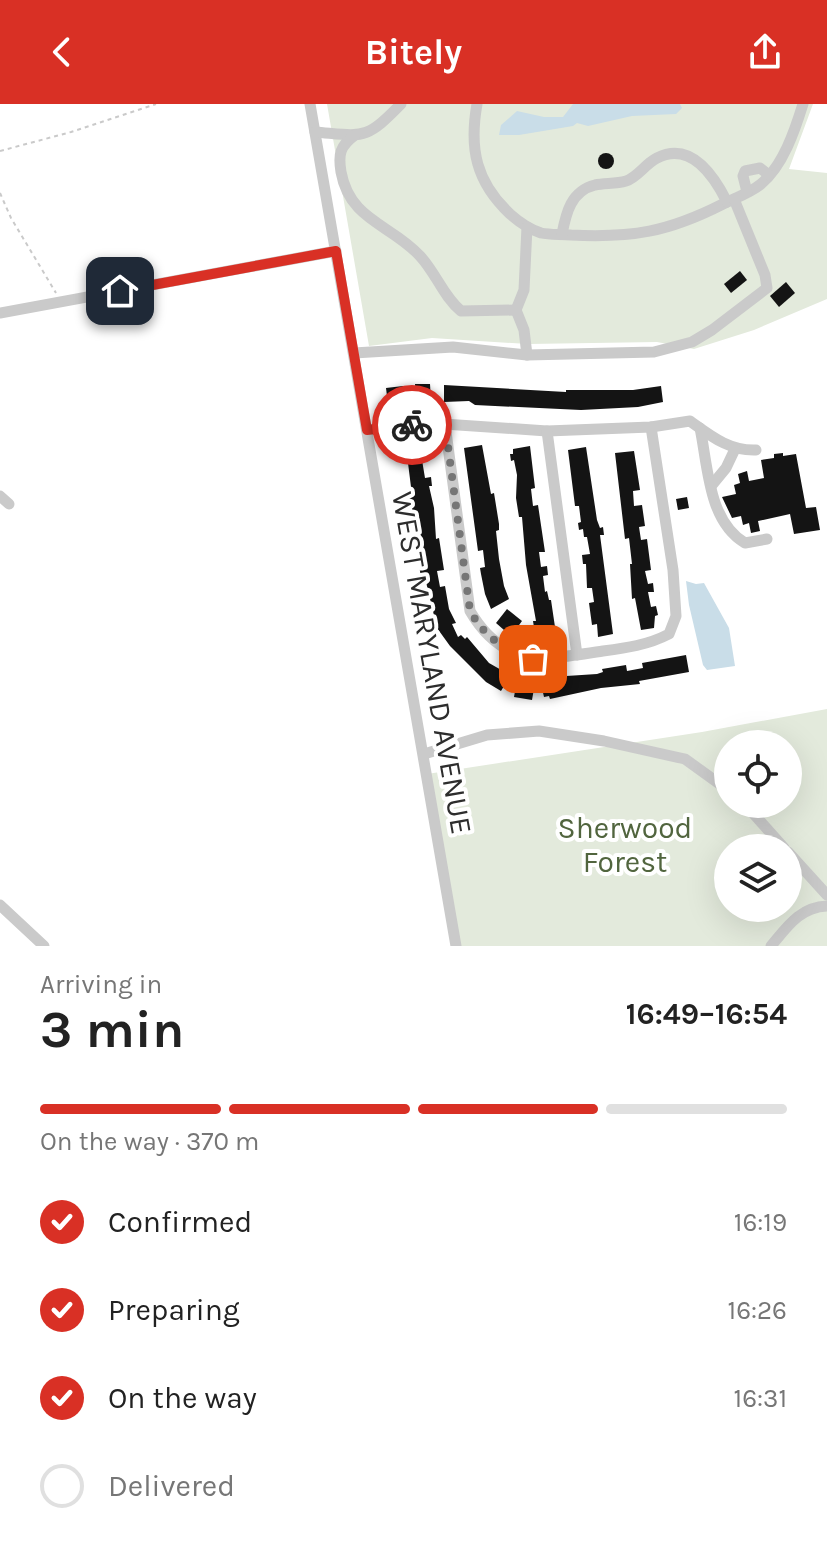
<!DOCTYPE html>
<meta charset="utf-8">
<style>
:root{--surface:#fff;--page:#f2f2f2;--text:#222;--muted:#767676;--line:#e0e0e0;--accent:#d93025}
body{margin:0;font-family:Karla,sans-serif;background:var(--page);color:var(--text);height:100vh;display:flex;flex-direction:column;font-size:30px;white-space:nowrap}
*{box-sizing:border-box;margin:0}
p{font-size:26px;color:var(--muted)}
.icon{flex:none;width:44px;height:44px;fill:none;stroke:currentColor;stroke-width:2;stroke-linecap:round;stroke-linejoin:round}
.map{position:relative;height:842px;overflow:hidden}
.panel{display:flex;flex-direction:column;background:var(--surface);flex:1}
.panel>*{flex:none}
.fabs{position:absolute;left:714px;top:626px;display:grid;gap:16px}
.fabs a{display:grid;place-items:center;width:88px;height:88px;border-radius:50%;background:var(--surface);box-shadow:0 8px 32px #0002;font-size:40px}
.pin{position:absolute;display:grid;place-items:center;width:68px;height:68px;color:#fff;margin:-34px;border-radius:16px;box-shadow:0 4px 12px #0006}
.courier{position:absolute;display:grid;place-items:center;width:80px;height:80px;margin:-40px;border:6px solid #d93025;border-radius:50%;background:#fff;color:#222;box-shadow:0 2px 10px #0007}
.headline em{font-style:normal;font-weight:700}
.headline div{display:flex;flex-direction:column-reverse}
.headline{display:flex;align-items:center;justify-content:space-between;height:136px;padding:0 40px}
h1{font-size:52px;font-weight:700;line-height:60px}
.bar{display:grid;grid-template-columns:repeat(4,1fr);gap:12px 8px;align-content:center;height:96px;padding:0 40px}
.bar i{height:10px;border-radius:6px;background:var(--line)}
.bar .current{background:var(--accent)}
.bar p{grid-column:span 4}
ol{padding:0 40px;list-style:none}
li{display:flex;align-items:center;gap:24px;height:88px}
li p{margin-inline-start:auto}
li .icon{padding:8px;border-radius:50%;background:var(--accent);color:#fff;stroke-width:4}
li:last-child{color:var(--muted)}
li i{width:44px;height:44px;border:4px solid var(--line);border-radius:50%}
header{display:flex;justify-content:space-between;align-items:center;height:104px;padding:0 40px;background:var(--accent);color:#fff;font-size:36px;font-weight:700}
.map>svg:first-child{display:block}
.green{fill:#e3eadc;fill-rule:evenodd}
.water{fill:#c9dde8}
.building{fill:#141414}
.lines{fill:none;stroke-linecap:round;stroke-linejoin:round}
.path{stroke:#cacaca;stroke-width:2;stroke-dasharray:4 4;stroke-linecap:butt}
.minor{stroke:#cacaca;stroke-width:11}
.done{stroke:#767676;stroke-width:8;stroke-dasharray:0 14.4}
.route{stroke:#d93025;stroke-width:10}
.labels{text-anchor:middle;dominant-baseline:central;stroke-width:8;stroke-linejoin:round;paint-order:stroke}
.street-label{font-size:30px;fill:#2d2d2d;stroke:#fff}
.park-label{font-size:30px;fill:#51653e;stroke:#fff}
</style>
<header><svg class="icon" aria-label="back" viewBox="0 0 24 24"><path d="M15 5l-7 7 7 7"/></svg>Bitely<svg class="icon" aria-label="share" viewBox="0 0 24 24"><path d="M12 15V3M7 8l5-5 5 5M5 13v7h14v-7"/></svg></header>
<div class="map">
<svg width="827" height="842" viewBox="0 0 827 842">
<rect width="100%" height="100%" fill="#fff"/>
<!-- green -->
<g class="green">
<polygon points="327,0 813,0 789,65 827,69 827,195 754,226 694,245 657,238 528,240 432,234 369,242"/>
<path d="M827,605V842H456L427,670L702,628ZM728,640H788V700H728ZM728,744H788V804H728Z"/>
</g>
<!-- water -->
<g class="water">
<polygon points="573,0 680,0 682,4 676,10 632,12 588,22 577,19 573,22 519,31 499,31 501,21 517,7 544,13 563,13"/>
<polygon points="686,477 696,480 704,479 729,524 735,562 707,566 703,561 689,501"/>
</g>
<!-- building -->
<g class="building">
<circle cx="606" cy="57" r="8"/>
<polygon points="740,167 747,176 731,189 724,180"/>
<polygon points="786,178 795,189 779,203 770,192"/>
<polygon points="415,280 430,280 431,298 416,298"/>
<polygon points="444,281 566,288 566,286 633,286 661,282 663,298 638,303 581,306 475,301 469,297 444,298"/>
<polygon points="403,282 405,298 388,300 386,284"/>
<polygon points="425,340 428,355 422,356 425,374 431,373 432,382 429,382 434,404 436,435 439,434 444,466 437,467 440,483 445,482 449,505 456,519 452,520 458,533 461,531 465,535 467,533 489,559 503,567 505,563 513,567 501,587 486,578 450,542 437,524 426,478 422,479 419,461 424,460 420,430 411,431 410,424 415,423 411,399 406,399 405,392 412,391 406,343"/>
<polygon points="482,341 491,390 494,389 499,420 499,426 496,427 499,455 504,482 509,495 491,505 485,490 481,470 480,464 485,463 483,446 478,447 464,344"/>
<polygon points="530,342 535,384 531,385 533,402 538,401 545,448 539,448 541,463 547,462 548,471 543,472 545,488 547,487 549,496 551,496 555,523 548,524 549,535 536,536 533,517 536,517 526,461 522,413 519,413 516,394 517,371 514,356 511,357 510,350 513,350 513,345"/>
<polygon points="586,343 597,416 600,424 603,423 604,431 600,431 613,530 598,533 597,520 592,521 589,499 594,498 592,484 587,484 586,460 583,460 582,451 590,450 587,433 584,433 583,425 579,426 578,419 581,418 579,402 575,402 568,346"/>
<polygon points="634,347 640,386 633,387 634,402 642,401 645,422 639,423 641,436 647,435 651,466 645,467 648,480 653,479 654,488 648,488 651,503 656,502 658,511 655,512 654,524 641,526 635,494 632,495 630,460 632,460 629,434 625,435 615,349"/>
<polygon points="783,349 783,352 796,350 806,404 816,403 820,426 794,430 790,410 758,417 760,427 751,429 749,419 743,421 741,412 732,414 722,393 736,390 734,381 740,379 738,370 747,367 749,377 764,374 761,356 774,354 774,350"/>
<polygon points="687,393 689,404 678,406 676,395"/>
<polygon points="507,505 522,517 511,532 496,519"/>
<polygon points="686,551 689,568 639,577 640,580 601,584 550,595 549,592 544,593 541,580 552,578 551,573 597,570 603,568 602,565 626,561 627,567 643,564 642,559"/>
<polygon points="528,571 536,573 532,596 514,593 517,576 527,578"/>
</g>
<g class="lines">
<!-- path -->
<g class="path">
<polyline points="0,47 71,28 156,0"/>
<polyline points="0,89 11,114 56,189"/>
</g>
<!-- minor -->
<g class="minor">
<polyline points="310,0 456,842"/>
<path d="M477,0C469,45 476,78 510,110C519,118 529,125 541,129C550,131 561,130 571,131C632,134 668,128 723,100C735,94 750,89 761,80C783,62 795,26 803,0"/>
<path d="M315,28C364,32 365,37 401,0"/>
<path d="M355,31C340,42 338,50 341,68C350,117 391,120 420,152C436,169 443,192 461,207L516,206"/>
<polyline points="747,88 743,72 745,67 760,64 769,71"/>
<polyline points="527,123 524,186 516,206 524,226 527,251"/>
<path d="M562,130C566,109 571,87 595,81C605,79 616,80 626,77C638,73 645,60 657,54C691,37 714,72 727,98"/>
<polyline points="0,209 336,147"/>
<polyline points="354,249 453,243 527,251 654,248 692,238 712,226 767,184 765,171 734,95"/>
<path d="M445,320L470,507C504,565 545,556 603,547C626,544 648,541 669,530L676,512L673,466L651,323"/>
<path d="M700,324C708,362 708,417 745,439L767,435"/>
<path d="M367,326L429,319L547,327L651,323L690,317C711,332 729,347 756,346"/>
<polyline points="547,327 577,551"/>
<polyline points="712,381 726,364 735,345"/>
<polyline points="0,392 9,400"/>
<polyline points="424,650 487,631 539,627 604,637 685,655 728,686"/>
<polyline points="745,700 784,744"/>
<polyline points="788,748 827,791"/>
<polyline points="0,801 44,842"/>
<path d="M771,842C787,823 800,803 827,802"/>
</g>
</g>
<g class="lines">
<!-- done -->
<path class="done" d="M412,321L445,320L470,507C487,536 503,544 533,555"/>
<!-- route -->
<polyline class="route" points="120,187 336,147 367,326 412,321"/>
</g>
<g class="labels">
<!-- street labels -->
<g class="street-label">
<text transform="translate(432 559) rotate(80)">WEST MARYLAND AVENUE</text>
</g>
<!-- park labels -->
<g class="park-label">
<text x="625" y="724">Sherwood<tspan x="625" dy="34">Forest</tspan></text>
</g>
</g>
</svg>
<div class="fabs">
<a><svg class="icon" aria-label="locate" viewBox="0 0 24 24"><circle cx="12" cy="12" r="6"/><path d="M12 2v4M12 18v4M2 12h4M18 12h4"/></svg></a>
<a><svg class="icon" aria-label="layers" viewBox="0 0 24 24"><path d="M12 4l9 5-9 5-9-5zM3 14l9 5 9-5"/></svg></a>
</div>
<div class="pin" style="left:533px;top:555px;background:#ea580c"><svg class="icon" aria-label="bag" viewBox="0 0 24 24"><path d="M5 8h14l-1 12H6zM9 8a3 3 0 0 1 6 0"/></svg></div>
<div class="pin" style="left:120px;top:187px;background:#1f2937"><svg class="icon" aria-label="home" viewBox="0 0 24 24"><path d="M3 11l9-7 9 7M6 9v11h12V9"/></svg></div>
<div class="courier" style="left:412px;top:321px"><svg class="icon" aria-label="bike" viewBox="0 0 24 24"><circle cx="6" cy="16" r="4"/><circle cx="18" cy="16" r="4"/><path d="M6 16l4-8h5l3 8M10 8l3 8H6M13 5h3"/></svg></div>
</div>
<section class="panel">
<div class="headline"><div><h1>3 min</h1><p>Arriving in</p></div><em>16:49–16:54</em></div>
<div class="bar"><i class="current"></i><i class="current"></i><i class="current"></i><i></i><p>On the way · 370 m</p></div>
<ol>
<li><svg class="icon" aria-label="check" viewBox="0 0 24 24"><path d="M5 12l5 5 9-10"/></svg>Confirmed<p>16:19</p></li>
<li><svg class="icon" aria-label="check" viewBox="0 0 24 24"><path d="M5 12l5 5 9-10"/></svg>Preparing<p>16:26</p></li>
<li><svg class="icon" aria-label="check" viewBox="0 0 24 24"><path d="M5 12l5 5 9-10"/></svg>On the way<p>16:31</p></li>
<li><i></i>Delivered</li>
</ol>
</section>
